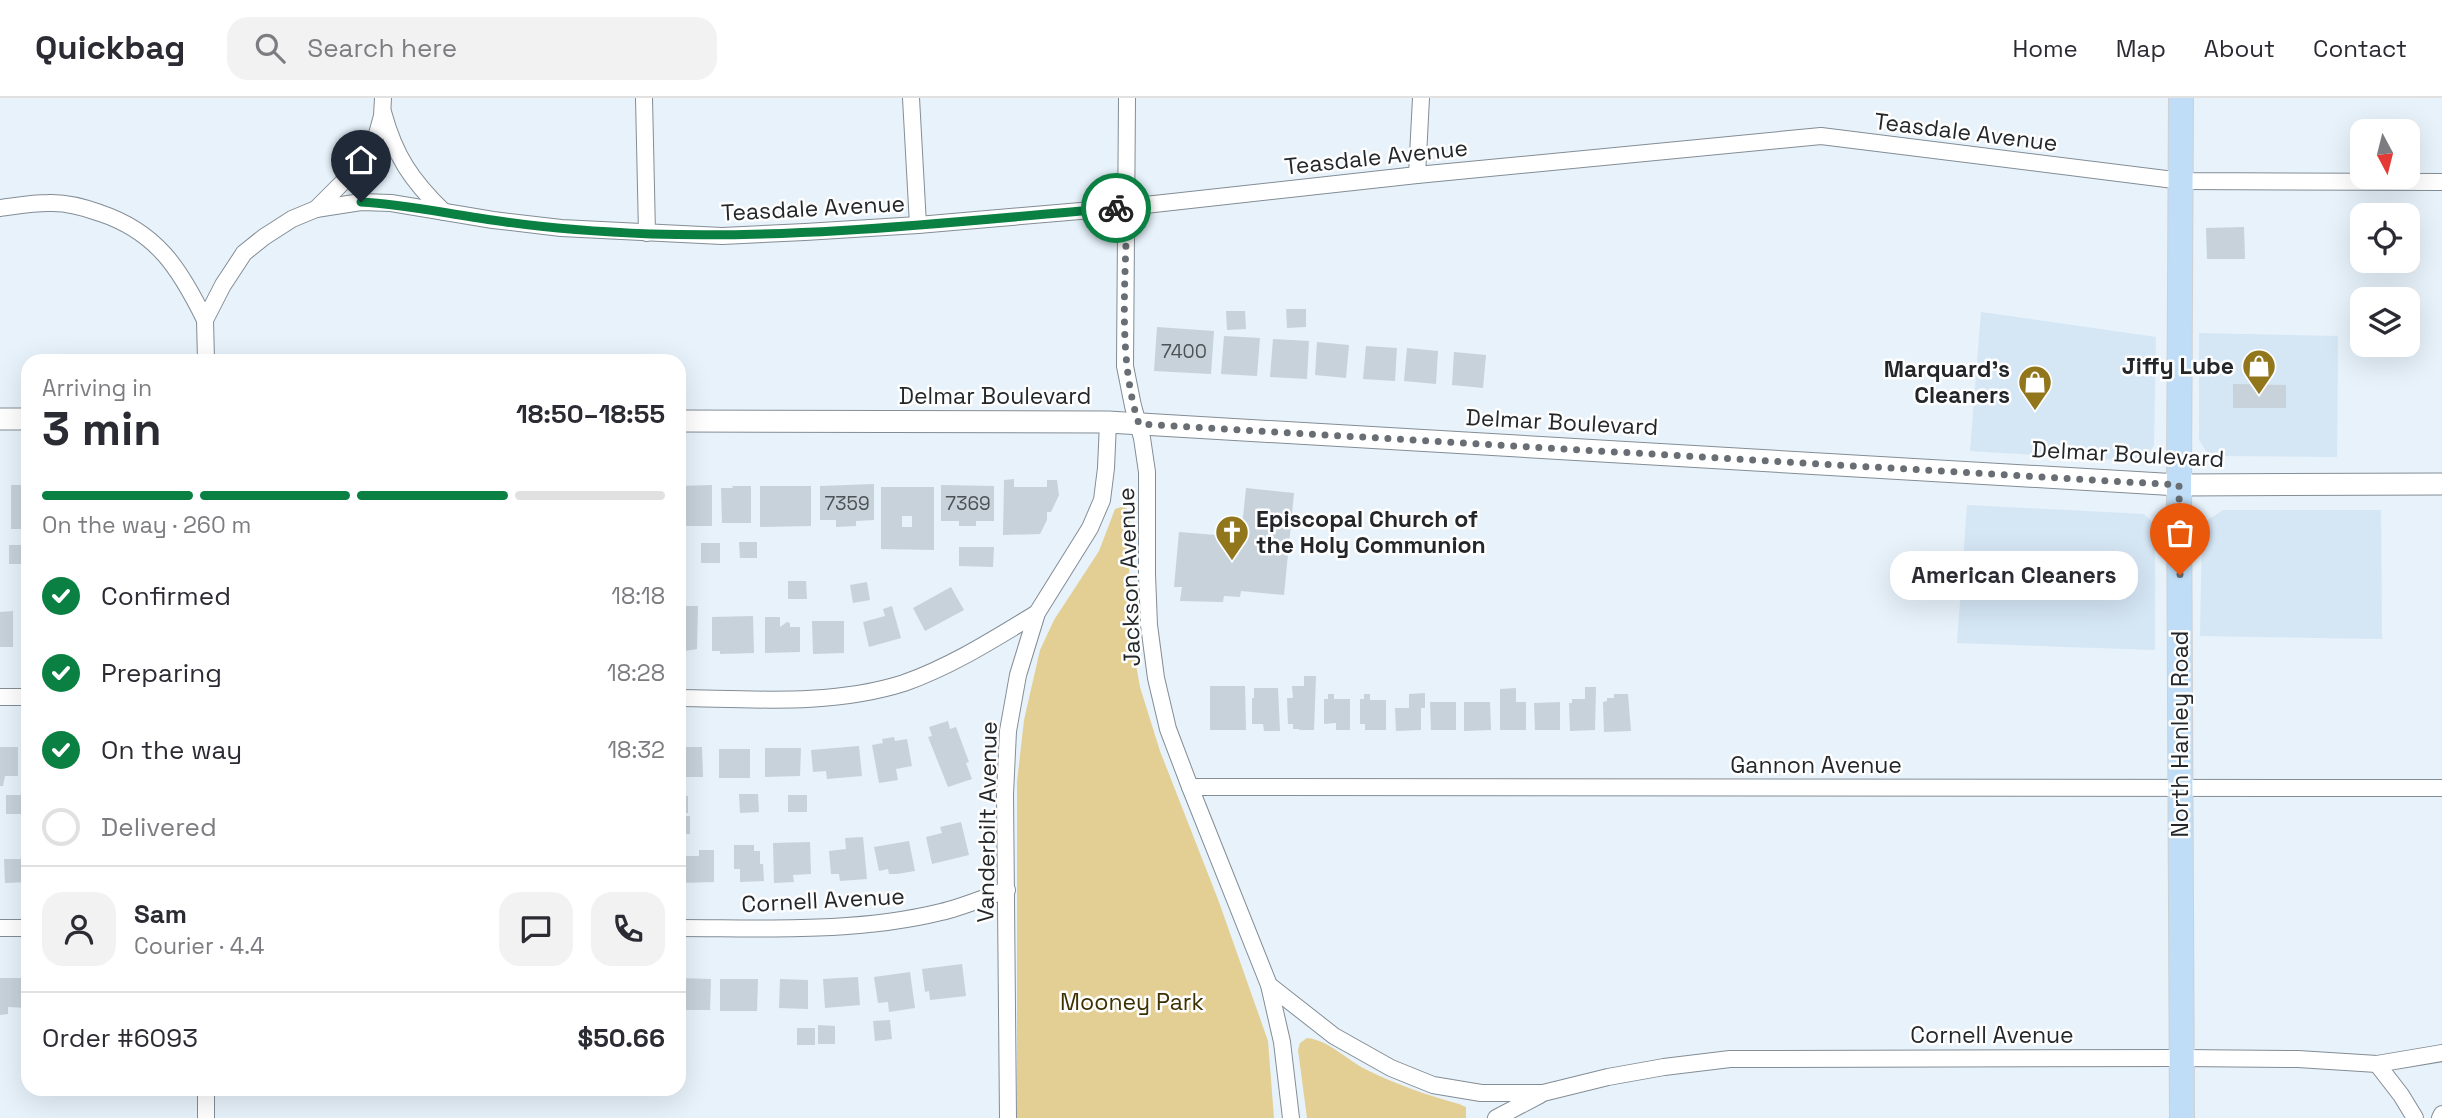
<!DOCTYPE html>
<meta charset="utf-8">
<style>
:root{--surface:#fff;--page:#f2f2f3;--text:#2b2b33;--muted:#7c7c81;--line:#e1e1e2;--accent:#0b8043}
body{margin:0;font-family:"Space Grotesk",sans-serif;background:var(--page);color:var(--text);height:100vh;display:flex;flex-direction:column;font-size:26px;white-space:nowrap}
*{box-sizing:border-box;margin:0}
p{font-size:23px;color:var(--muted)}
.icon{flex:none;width:38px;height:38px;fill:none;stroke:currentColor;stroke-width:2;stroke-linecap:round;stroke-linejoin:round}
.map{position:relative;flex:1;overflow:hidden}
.drawer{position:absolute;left:21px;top:256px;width:665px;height:742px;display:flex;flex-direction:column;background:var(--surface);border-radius:21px;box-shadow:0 7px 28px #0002}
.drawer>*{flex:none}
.needle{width:46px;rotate:173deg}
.fabs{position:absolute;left:2350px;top:21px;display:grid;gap:14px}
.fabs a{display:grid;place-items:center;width:70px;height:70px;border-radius:14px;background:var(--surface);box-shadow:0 7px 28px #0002;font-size:35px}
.pin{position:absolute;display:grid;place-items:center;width:60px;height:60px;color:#fff;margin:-72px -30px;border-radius:50% 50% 50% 0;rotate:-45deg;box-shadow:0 0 7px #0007}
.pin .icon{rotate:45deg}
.courier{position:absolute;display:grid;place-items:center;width:70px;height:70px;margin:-35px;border:5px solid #0b8043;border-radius:50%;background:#fff;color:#222;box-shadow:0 2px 9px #0007}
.bubble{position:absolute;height:49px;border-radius:21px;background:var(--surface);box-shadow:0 7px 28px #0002;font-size:23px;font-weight:700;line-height:49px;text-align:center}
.summary em{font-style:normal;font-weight:700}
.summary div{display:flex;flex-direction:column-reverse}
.summary{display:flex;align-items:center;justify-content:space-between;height:119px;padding:0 21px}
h1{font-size:46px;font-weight:700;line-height:52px}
.bar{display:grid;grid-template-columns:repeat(4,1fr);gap:10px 7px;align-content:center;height:84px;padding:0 21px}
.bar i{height:9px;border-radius:5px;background:var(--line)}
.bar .active{background:var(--accent)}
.bar p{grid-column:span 4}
.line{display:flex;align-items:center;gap:18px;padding:0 21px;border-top:2px solid var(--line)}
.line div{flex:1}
.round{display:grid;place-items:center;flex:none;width:74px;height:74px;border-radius:21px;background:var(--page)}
ol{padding:0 21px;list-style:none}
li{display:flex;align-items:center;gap:21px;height:77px}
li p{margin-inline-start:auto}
li .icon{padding:7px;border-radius:50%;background:var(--accent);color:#fff;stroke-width:4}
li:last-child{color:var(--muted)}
li i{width:38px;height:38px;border:4px solid var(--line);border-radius:50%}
header{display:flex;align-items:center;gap:42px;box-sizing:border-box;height:98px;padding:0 35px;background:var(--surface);border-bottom:2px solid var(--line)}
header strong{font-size:33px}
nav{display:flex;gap:38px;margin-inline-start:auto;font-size:24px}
.search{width:490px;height:63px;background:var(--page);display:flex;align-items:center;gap:18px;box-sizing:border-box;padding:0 24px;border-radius:21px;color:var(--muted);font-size:26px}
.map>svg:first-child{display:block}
.built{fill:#d5e6f5}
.green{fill:#e3cf94}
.building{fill:#c7d2da;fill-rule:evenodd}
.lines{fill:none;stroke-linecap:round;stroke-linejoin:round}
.street-casing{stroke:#838d95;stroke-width:18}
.secondary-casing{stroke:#838d95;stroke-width:23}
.primary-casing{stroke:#cfcfd0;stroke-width:26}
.street{stroke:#fff;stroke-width:16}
.secondary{stroke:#fff;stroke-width:21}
.primary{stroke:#bfddf6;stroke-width:24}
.done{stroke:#686e73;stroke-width:7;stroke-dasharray:0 12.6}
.route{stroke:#0b8043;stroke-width:9}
.labels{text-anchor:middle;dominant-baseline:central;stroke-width:5;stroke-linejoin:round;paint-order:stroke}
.number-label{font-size:19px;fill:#4c5256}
.street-label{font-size:23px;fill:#23272a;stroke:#fefefe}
.poi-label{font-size:23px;font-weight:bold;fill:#23272a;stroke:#fefefe;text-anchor:end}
.park-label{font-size:23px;fill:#3d3002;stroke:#fefefe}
</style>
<header>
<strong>Quickbag</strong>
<div class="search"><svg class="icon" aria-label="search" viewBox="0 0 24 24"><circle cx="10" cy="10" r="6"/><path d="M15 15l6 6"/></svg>Search here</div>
<nav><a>Home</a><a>Map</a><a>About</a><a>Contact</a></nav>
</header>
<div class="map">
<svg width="2442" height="1020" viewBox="0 0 2442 1020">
<rect width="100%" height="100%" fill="#e7f2fb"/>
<!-- built -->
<g class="built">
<polygon points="1981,214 2156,239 2154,347 2149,356 2139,360 2118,362 1970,353"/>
<polygon points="2199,235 2338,238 2337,359 2216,358 2206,353 2199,342"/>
<polygon points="1967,407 2144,416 2152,424 2155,437 2155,552 1957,545"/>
<polygon points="2223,412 2381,412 2382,541 2200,538 2202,432 2206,423"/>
</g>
<!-- green -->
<g class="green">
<polygon points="1124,408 1129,413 1130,421 1129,492 1132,544 1140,589 1160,653 1219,804 1268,943 1274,1020 1017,1020 1017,684 1024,622 1040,552 1054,522 1099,453 1115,411"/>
<path d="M1307,940C1328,942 1346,961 1365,971C1395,986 1426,997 1459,1006L1466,1009V1020H1307L1298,952L1300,945Z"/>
</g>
<!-- building -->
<g class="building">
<polygon points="2244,129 2245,161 2207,161 2206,130"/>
<polygon points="1286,211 1306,211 1306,229 1287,230"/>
<polygon points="1226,213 1245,213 1246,231 1227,232"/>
<polygon points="1157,229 1214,233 1211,276 1154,273"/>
<polygon points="1224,238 1260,240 1257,278 1221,276"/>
<polygon points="1273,241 1309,243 1307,281 1270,279"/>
<polygon points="1317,244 1349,247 1346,280 1315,277"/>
<polygon points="1366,248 1397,250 1395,283 1363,281"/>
<polygon points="1407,250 1438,253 1436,286 1404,283"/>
<polygon points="1454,254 1486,257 1483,290 1452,287"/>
<polygon points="2233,286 2286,287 2286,310 2233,310"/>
<polygon points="1014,381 1014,389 1047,389 1047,382 1057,382 1059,397 1051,414 1047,414 1047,422 1040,436 1003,437 1004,382"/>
<polygon points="874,386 874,422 856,423 856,428 836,429 836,422 820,422 820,388"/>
<polygon points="11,387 28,387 28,435 24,435 24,431 11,431"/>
<polygon points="712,387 712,428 679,428 679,388"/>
<polygon points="941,387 994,388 994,423 976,423 976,428 959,428 959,423 941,423"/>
<polygon points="732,388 751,388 751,425 722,425 721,390 733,390"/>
<polygon points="760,388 811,388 811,428 760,429"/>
<path d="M881,389H934V452L881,451ZM902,418H912V429H902Z"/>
<polygon points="1246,390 1294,395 1284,497 1241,493 1240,499 1224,498 1223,504 1180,503 1182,489 1174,489 1179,434 1241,439"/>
<polygon points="739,444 757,444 757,460 740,460"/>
<rect x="701" y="445" width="19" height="20"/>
<rect x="9" y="447" width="19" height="19"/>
<polygon points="959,449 994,449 993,469 959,468"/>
<polygon points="2029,461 2083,465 2083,461 2104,462 2102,494 2027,490"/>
<polygon points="788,483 806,483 807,501 788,501"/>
<polygon points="867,484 870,502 853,505 850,487"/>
<polygon points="951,489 964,512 925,533 913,510"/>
<polygon points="685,508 698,508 697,551 679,554 679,524 685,524"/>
<polygon points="892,508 901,540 869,549 863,524 885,518 883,511"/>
<polygon points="13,513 13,549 0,549 0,514"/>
<polygon points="753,518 754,555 720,556 720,553 712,553 712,519"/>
<polygon points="765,519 780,519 780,529 787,524 790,525 790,529 800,529 800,554 765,555"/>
<polygon points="812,523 844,523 844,555 813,556"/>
<polygon points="1304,578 1316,578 1314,632 1299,632 1299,631 1293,631 1293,626 1288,626 1287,600 1293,600 1292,588 1304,588"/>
<polygon points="1210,588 1245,588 1246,632 1210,632"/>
<polygon points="1585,589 1596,589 1595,632 1570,633 1569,605 1572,605 1572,601 1585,601"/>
<polygon points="1254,590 1278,590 1280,633 1264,633 1263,626 1252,626 1252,600 1254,600"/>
<polygon points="1516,590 1516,604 1526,604 1526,632 1500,632 1500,591"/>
<polygon points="1425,595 1425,610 1421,610 1421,632 1396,633 1395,610 1409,610 1409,596"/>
<polygon points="1328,596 1334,596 1334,601 1350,601 1350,632 1336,632 1336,625 1324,626 1324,601 1328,601"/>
<polygon points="1364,596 1370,596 1370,602 1386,602 1386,632 1365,632 1365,626 1360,626 1360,601 1364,601"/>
<polygon points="1614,596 1628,596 1631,633 1604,634 1603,604 1607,603 1607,600 1614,600"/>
<polygon points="1430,604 1456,604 1456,632 1431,632"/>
<polygon points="1464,604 1490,604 1491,632 1464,633"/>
<polygon points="1560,604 1560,632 1535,632 1534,605"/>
<polygon points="948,623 950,631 956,629 969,664 966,665 972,681 948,689 928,639 932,638 929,629"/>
<polygon points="894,639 895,643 907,641 912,668 896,671 898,682 879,685 872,647 883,645 882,641"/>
<polygon points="859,648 862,678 827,681 826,673 813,674 811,652"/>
<polygon points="0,649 18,649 18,678 5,678 3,688 0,688"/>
<polygon points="679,649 702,649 703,679 679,679"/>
<polygon points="765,650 801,650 800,678 765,679"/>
<rect x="719" y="651" width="31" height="29"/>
<polygon points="739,696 758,696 759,714 740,715"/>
<polygon points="6,697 25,697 26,716 6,716"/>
<rect x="788" y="697" width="19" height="17"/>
<rect x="679" y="698" width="9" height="17"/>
<rect x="679" y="718" width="11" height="18"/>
<polygon points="961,724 969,757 932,766 926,739 942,735 940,729"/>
<polygon points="863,739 867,781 840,783 839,776 831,776 829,753 846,751 845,740"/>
<polygon points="909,743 915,773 897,776 889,776 888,771 879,773 874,749"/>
<polygon points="810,744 811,776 793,777 794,784 774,785 773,745"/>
<polygon points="734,747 754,747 754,753 760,753 760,766 763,766 764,783 740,784 740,771 734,771"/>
<polygon points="699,752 714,752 714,784 680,785 679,758 699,758"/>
<polygon points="4,761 28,761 28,784 5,785"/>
<polygon points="962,866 966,898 930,902 929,893 925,894 922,871"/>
<polygon points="910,874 915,910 889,914 888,904 878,905 874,879"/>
<polygon points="858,879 860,907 825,910 823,881"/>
<polygon points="0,880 28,880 28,910 8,909 8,916 0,917"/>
<polygon points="679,880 711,881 710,912 679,912"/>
<polygon points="720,881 758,881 757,913 720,913"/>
<polygon points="780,881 808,882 808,911 779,910"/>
<polygon points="890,922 892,941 875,943 873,923"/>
<polygon points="818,927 835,928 835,946 818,946"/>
<rect x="797" y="930" width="18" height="17"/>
</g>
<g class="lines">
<!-- street casing -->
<g class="street-casing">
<g id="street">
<polyline points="644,0 647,135"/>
<polyline points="911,0 918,127"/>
<polyline points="1127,0 1125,268 1133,308 1142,340 1147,374 1147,477 1149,527 1156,580 1168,631 1190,689 1269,887 1282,944 1291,1020"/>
<path d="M383,14C395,58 411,82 444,114"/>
<polyline points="1417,77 1421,0"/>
<path d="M0,110C16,108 32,105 48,105C66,104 84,109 100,115C157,134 180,171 205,222"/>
<polyline points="316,111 361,104 391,105 493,122 561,130 722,138 805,134 918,127 1127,109 1417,77 1821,38 2182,83 2442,84"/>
<polyline points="206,262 205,222 223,187 244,155 264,139 292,121 316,111 342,85 362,61 377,36 382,18 383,0"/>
<polyline points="0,599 28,599"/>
<path d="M679,600C753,601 832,608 904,585C952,568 994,541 1037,515"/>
<polyline points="1190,689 2442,690"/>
<polyline points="0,830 28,830"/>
<path d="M679,830C766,830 856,835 941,814C963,809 985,799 1007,792"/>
<polyline points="1269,887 1334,938 1391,970 1433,987 1481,995 1543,995 1608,979 1664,969 1730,961 2181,960 2298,961 2377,966 2442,955"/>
<polyline points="2377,966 2401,997 2415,1020"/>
<polyline points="206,1020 206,990"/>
<polyline points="1008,1020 1005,696 1008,633 1018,577 1037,515 1090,430 1102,402 1106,370 1108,324"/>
<polyline points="1496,1020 1540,997"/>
<polyline points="2440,1020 2442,1016"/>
</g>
</g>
<!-- secondary casing -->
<g class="secondary-casing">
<g id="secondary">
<polyline points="0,321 28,321"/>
<polyline points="679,323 1108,324 2179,387 2442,386"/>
</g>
</g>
<!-- primary casing -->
<g class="primary-casing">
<polyline id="primary" points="2181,0 2179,387 2182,1020"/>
</g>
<!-- street -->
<use href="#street" class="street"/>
<!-- secondary -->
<use href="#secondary" class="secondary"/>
<!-- primary -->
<use href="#primary" class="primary"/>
</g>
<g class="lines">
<!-- done -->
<path class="done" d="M1116,110L1127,109C1126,179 1117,260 1139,326L2179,387L2180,477"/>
<!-- route -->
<path class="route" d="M361,104C405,106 448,116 492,122C544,130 598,134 651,136C806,141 961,123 1116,110"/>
</g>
<!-- icons -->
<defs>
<g id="shop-pin" transform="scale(1.75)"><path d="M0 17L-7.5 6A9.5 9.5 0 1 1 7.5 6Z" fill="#91761c" stroke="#fefefe"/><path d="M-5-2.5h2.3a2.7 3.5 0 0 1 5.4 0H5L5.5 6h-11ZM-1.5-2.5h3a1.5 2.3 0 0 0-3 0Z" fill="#fff"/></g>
<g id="church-pin" transform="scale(1.75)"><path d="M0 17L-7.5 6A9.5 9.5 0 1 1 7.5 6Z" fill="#91761c" stroke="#fefefe"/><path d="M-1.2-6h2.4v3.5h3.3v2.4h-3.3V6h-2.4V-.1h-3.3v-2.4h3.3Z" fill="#fff"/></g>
</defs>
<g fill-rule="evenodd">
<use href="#shop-pin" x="2259" y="268"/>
<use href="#shop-pin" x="2035" y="284"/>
<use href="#church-pin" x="1232" y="434"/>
</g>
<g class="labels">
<!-- number labels -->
<g class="number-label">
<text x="1184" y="253">7400</text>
<text x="847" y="405">7359</text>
<text x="968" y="405">7369</text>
</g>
<!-- street labels -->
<g class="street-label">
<text transform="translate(1966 34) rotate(7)">Teasdale Avenue</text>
<text transform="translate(1376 59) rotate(-6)">Teasdale Avenue</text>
<text transform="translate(813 110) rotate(-3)">Teasdale Avenue</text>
<text x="995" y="298">Delmar Boulevard</text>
<text transform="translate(1562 324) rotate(3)">Delmar Boulevard</text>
<text transform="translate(2128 356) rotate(3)">Delmar Boulevard</text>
<text transform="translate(1129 479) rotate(-92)">Jackson Avenue</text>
<text transform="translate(2180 636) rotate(-90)">North Hanley Road</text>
<text x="1816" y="667">Gannon Avenue</text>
<text transform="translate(987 724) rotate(-89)">Vanderbilt Avenue</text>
<text transform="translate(823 802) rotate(-3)">Cornell Avenue</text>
<text x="1992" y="937">Cornell Avenue</text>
</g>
<!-- poi labels -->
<g class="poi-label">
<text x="2234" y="268">Jiffy Lube</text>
<text x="2010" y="271">Marquard's<tspan x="2010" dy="26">Cleaners</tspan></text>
<text x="1256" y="421" text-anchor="start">Episcopal Church of<tspan x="1256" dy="26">the Holy Communion</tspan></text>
</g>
<!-- park labels -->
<g class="park-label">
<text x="1132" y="904">Mooney Park</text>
</g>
</g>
</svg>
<div class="fabs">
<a><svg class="needle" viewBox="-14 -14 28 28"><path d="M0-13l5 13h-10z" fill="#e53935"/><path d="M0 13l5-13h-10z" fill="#7c7c81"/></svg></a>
<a><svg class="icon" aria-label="locate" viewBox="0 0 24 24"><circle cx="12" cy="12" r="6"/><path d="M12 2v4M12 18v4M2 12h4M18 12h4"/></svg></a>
<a><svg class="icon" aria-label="layers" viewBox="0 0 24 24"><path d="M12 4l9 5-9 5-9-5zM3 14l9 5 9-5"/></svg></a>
</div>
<div class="pin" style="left:2180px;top:477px;background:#ea580c"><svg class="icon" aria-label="bag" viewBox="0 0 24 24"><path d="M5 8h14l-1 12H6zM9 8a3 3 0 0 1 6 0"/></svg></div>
<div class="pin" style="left:361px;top:104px;background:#1f2937"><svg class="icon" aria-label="home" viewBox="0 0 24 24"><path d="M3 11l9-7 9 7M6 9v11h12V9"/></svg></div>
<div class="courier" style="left:1116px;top:110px"><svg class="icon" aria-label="bike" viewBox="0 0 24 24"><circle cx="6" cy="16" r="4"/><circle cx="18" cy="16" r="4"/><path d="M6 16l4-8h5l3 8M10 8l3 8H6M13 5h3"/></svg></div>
<div class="bubble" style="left:1890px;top:453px;width:248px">American Cleaners</div>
<section class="drawer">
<div class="summary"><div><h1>3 min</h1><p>Arriving in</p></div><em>18:50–18:55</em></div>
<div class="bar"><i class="active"></i><i class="active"></i><i class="active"></i><i></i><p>On the way · 260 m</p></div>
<ol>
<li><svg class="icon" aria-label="check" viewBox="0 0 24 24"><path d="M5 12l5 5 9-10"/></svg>Confirmed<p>18:18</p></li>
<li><svg class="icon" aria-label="check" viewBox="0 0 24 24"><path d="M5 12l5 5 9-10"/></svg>Preparing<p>18:28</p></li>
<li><svg class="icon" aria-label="check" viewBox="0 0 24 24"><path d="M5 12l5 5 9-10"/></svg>On the way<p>18:32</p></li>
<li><i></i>Delivered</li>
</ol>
<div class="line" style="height:126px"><a class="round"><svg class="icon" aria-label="person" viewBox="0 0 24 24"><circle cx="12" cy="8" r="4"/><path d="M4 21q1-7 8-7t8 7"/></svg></a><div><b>Sam</b><p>Courier · 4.4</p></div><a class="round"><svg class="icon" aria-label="chat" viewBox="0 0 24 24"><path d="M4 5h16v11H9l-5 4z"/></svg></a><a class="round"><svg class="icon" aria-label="phone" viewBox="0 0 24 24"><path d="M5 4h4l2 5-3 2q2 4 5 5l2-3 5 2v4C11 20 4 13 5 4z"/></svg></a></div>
<div class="line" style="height:91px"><div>Order #6093</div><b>$50.66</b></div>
</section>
</div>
